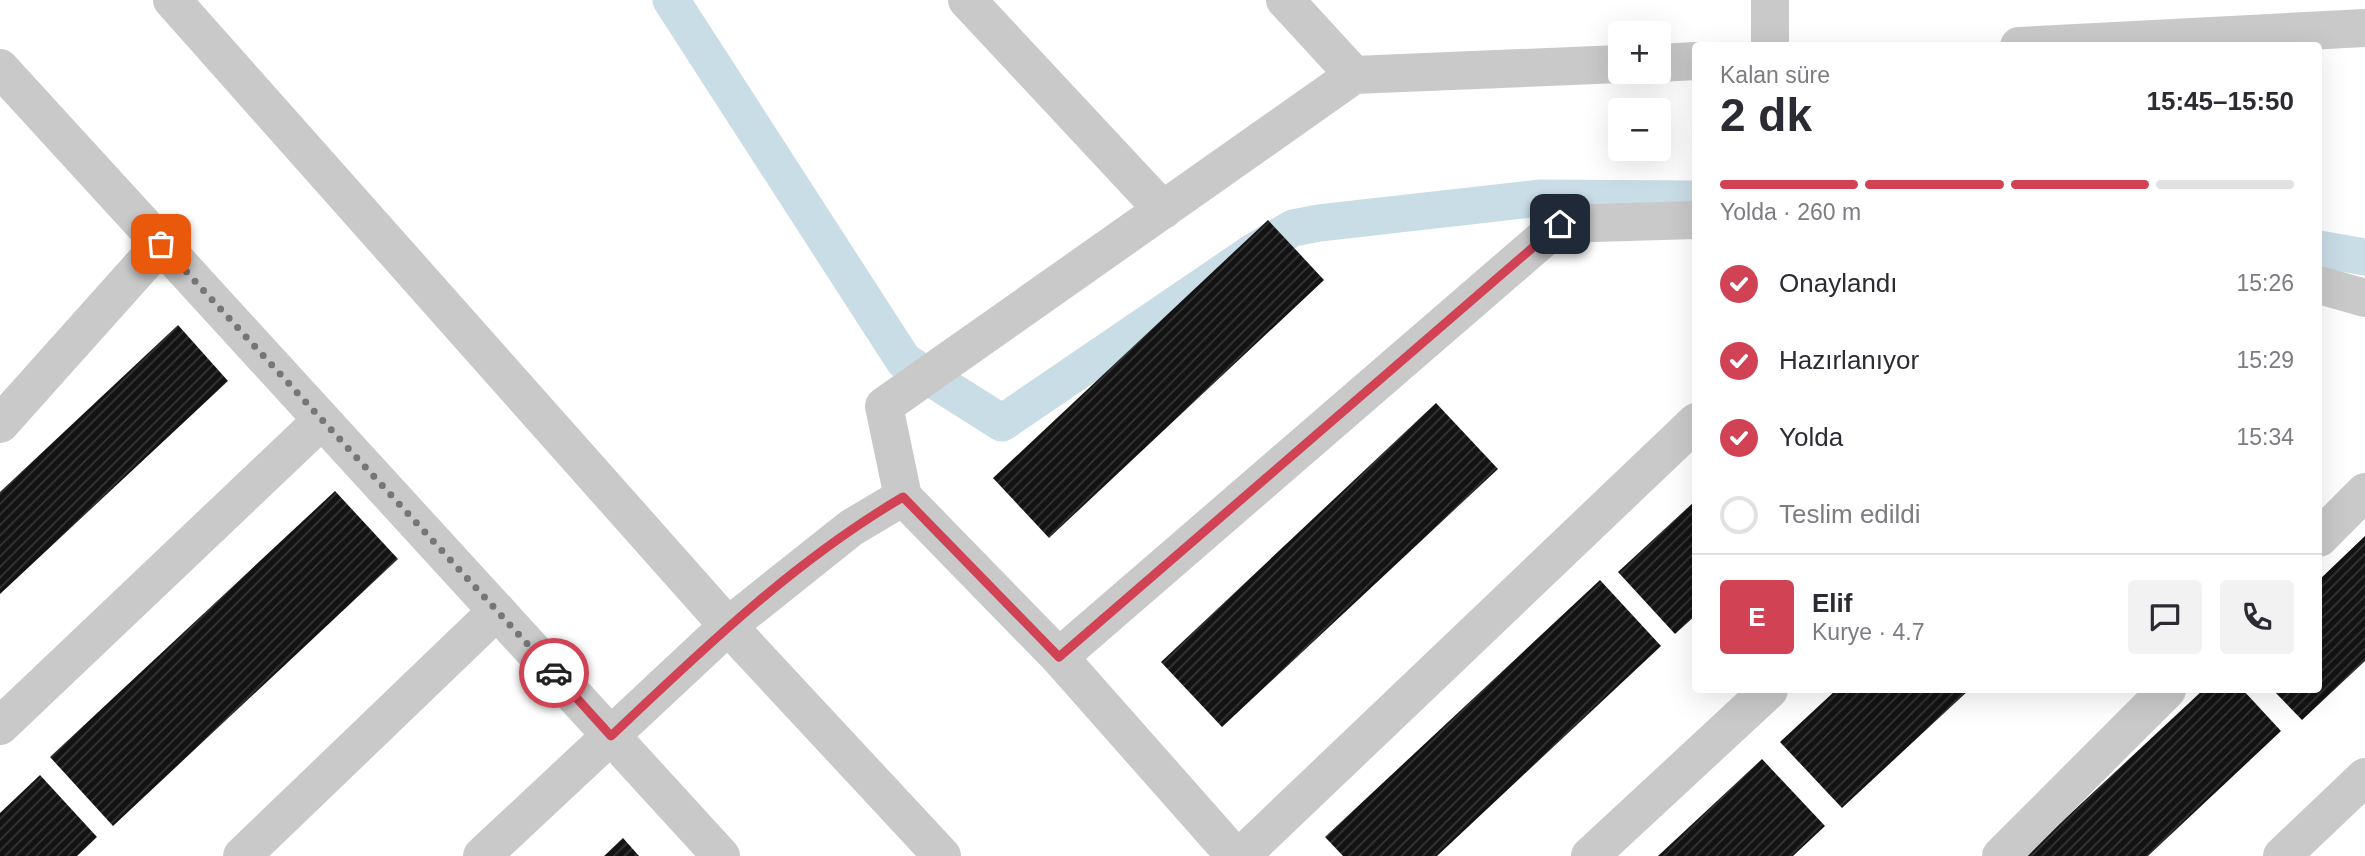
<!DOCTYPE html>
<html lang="tr">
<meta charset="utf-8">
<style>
:root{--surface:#fff;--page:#f2f2f3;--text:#2b2b33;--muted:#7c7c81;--line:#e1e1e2;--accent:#d04254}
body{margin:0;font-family:Helvetica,sans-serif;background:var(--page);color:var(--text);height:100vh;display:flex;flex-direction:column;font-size:26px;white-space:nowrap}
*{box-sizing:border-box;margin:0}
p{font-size:23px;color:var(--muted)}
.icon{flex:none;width:38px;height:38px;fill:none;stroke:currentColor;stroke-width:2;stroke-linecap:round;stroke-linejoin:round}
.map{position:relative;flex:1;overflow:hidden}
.panel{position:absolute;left:1692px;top:42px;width:630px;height:651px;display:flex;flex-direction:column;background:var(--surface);border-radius:7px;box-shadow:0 7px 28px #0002}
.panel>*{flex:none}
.fabs{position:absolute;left:1608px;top:21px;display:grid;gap:14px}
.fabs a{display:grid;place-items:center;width:63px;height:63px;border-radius:7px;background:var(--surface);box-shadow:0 7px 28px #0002;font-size:35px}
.pin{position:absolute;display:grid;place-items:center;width:60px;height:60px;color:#fff;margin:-30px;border-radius:14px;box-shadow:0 4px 10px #0006}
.courier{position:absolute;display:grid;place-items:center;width:70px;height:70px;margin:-35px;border:5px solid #d04254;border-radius:50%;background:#fff;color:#222;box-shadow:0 2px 9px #0007}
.overview em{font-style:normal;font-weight:700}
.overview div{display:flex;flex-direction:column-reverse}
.overview{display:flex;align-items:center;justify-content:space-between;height:119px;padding:0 28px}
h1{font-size:46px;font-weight:700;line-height:52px}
.bar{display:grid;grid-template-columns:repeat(4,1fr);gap:10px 7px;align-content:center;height:84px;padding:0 28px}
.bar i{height:9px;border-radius:5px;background:var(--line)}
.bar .active{background:var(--accent)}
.bar p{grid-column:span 4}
.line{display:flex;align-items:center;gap:18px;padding:0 28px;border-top:2px solid var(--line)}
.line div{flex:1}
.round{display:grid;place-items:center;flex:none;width:74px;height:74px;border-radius:7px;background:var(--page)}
ol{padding:0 28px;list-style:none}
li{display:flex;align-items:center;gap:21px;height:77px}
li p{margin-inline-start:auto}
li .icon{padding:7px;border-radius:50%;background:var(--accent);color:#fff;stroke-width:4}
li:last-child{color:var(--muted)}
li i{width:38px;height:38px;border:4px solid var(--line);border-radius:50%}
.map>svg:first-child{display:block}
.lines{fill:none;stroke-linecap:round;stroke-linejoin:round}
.canal{stroke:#c9dde6;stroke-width:37}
.building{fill:url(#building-hatch)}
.minor{stroke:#c9c9c9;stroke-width:38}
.done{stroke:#767676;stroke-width:7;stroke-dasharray:0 12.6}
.route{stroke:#d04254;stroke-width:9}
</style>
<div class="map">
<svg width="2365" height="856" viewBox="0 0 2365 856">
<defs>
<pattern id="building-hatch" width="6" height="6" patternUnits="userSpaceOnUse" patternTransform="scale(1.75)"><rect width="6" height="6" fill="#131313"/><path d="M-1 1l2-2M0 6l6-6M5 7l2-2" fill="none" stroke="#363636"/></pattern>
</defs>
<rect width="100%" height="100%" fill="#fff"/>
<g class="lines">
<!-- canal -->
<g class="canal">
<polyline points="671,0 904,361 1002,423 1253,252 1293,228 1319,223 1541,198 1696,199"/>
<polyline points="2319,249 2365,257"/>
</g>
</g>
<!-- building -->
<g class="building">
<polygon points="1268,220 1324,280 1049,538 993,478"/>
<polygon points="178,325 228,381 0,594 0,492"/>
<polygon points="1436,403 1498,469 1222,727 1161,662"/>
<polygon points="335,491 398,559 113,826 50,757"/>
<polygon points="1696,500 1696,615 1675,634 1618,572"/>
<polygon points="2365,536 2365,661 2302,720 2273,690 2319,690 2319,580"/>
<polygon points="1600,580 1661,646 1437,856 1343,856 1325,837"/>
<polygon points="1836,690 1969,690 1842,808 1780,742"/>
<polygon points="2203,690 2243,690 2281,731 2148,856 2025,856"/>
<polygon points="1762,759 1825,826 1793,856 1658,856"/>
<polygon points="40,775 97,837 77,856 0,856 0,813"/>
<polygon points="623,838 639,856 604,856"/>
</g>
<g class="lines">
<!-- minor -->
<g class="minor">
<polyline points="172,0 728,626 942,856"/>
<polyline points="967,0 1163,210"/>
<polyline points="1285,0 1354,75"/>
<polyline points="1770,46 1770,0"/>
<polyline points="2019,46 2365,28"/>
<polyline points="1659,63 1696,61"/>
<polyline points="0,68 721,856"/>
<polyline points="2319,285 2365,298"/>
<polyline points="0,424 161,244"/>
<polyline points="2319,538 2365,492"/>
<polyline points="1059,657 1560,224 1696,220"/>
<polyline points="0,726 322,420"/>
<polyline points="242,856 497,611"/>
<polyline points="482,856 728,626 851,528 903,497"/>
<polyline points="1235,856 1059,657 903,497 884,406 1354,75 1620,64"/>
<polyline points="1241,856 1696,422"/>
<polyline points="1590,856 1769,690"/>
<polyline points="2001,856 2167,690"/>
<polyline points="2282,856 2365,777"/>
</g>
</g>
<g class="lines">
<!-- done -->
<polyline class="done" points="161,244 554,673"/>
<!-- route -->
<path class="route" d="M554,673L611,736C703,649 794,561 903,497L1059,657L1560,224"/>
</g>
</svg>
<div class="fabs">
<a>+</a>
<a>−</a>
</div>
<div class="pin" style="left:161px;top:244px;background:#ea580c"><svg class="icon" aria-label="bag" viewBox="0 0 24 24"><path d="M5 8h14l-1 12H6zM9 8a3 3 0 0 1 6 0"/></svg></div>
<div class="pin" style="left:1560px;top:224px;background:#1f2937"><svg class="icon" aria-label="home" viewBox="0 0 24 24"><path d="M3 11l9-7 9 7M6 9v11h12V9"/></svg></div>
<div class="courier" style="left:554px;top:673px"><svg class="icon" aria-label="car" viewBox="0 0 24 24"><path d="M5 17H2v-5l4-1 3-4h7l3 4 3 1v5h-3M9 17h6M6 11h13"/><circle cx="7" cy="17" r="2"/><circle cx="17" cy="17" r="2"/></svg></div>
<section class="panel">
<div class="overview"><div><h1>2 dk</h1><p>Kalan süre</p></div><em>15:45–15:50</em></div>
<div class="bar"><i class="active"></i><i class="active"></i><i class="active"></i><i></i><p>Yolda · 260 m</p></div>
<ol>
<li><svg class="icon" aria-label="check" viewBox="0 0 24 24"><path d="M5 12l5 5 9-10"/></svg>Onaylandı<p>15:26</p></li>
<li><svg class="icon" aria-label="check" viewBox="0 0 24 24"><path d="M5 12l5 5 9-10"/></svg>Hazırlanıyor<p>15:29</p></li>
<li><svg class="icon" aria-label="check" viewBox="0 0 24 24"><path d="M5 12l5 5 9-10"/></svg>Yolda<p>15:34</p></li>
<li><i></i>Teslim edildi</li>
</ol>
<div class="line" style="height:126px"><b class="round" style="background:var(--accent);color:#fff">E</b><div><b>Elif</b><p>Kurye · 4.7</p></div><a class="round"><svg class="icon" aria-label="chat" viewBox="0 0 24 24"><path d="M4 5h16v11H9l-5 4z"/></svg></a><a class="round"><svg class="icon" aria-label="phone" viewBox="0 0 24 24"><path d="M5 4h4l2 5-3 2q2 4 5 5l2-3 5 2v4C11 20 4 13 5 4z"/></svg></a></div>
</section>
</div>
